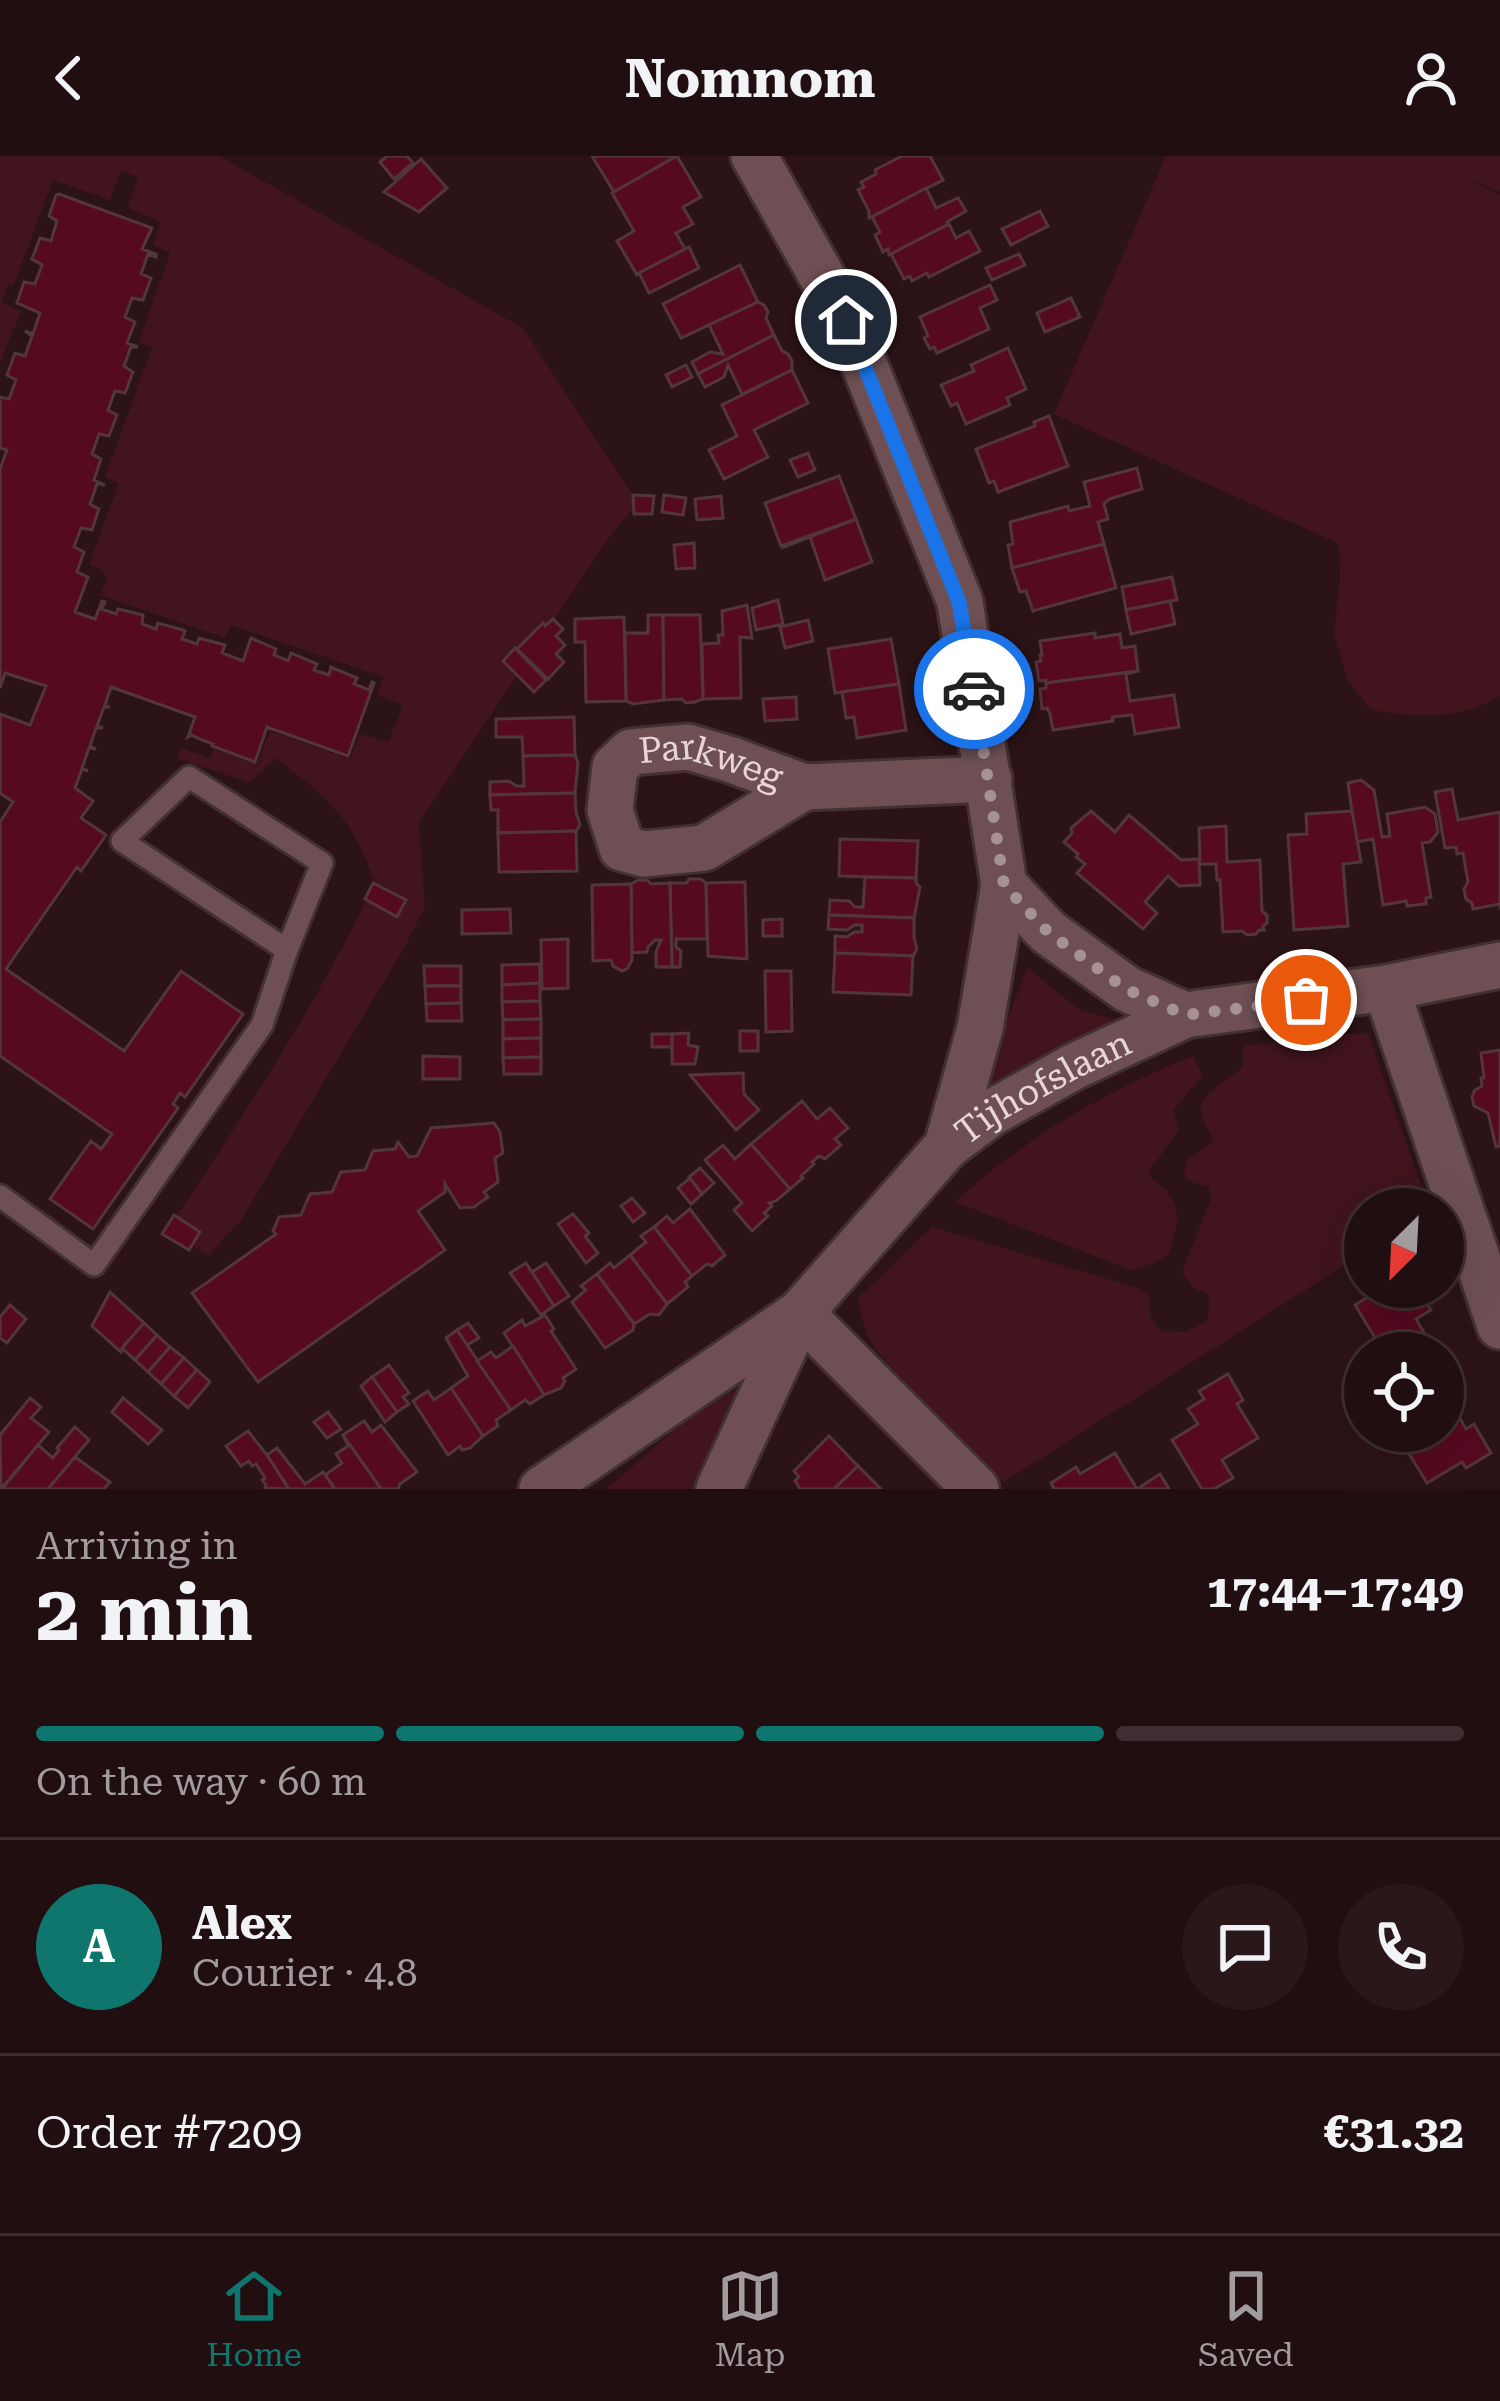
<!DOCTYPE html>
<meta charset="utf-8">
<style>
:root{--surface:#210e11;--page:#29171a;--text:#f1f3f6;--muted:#a29c9f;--line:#3e2e31;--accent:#0f766e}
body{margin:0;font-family:"Roboto Serif",serif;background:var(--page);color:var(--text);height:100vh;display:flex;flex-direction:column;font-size:45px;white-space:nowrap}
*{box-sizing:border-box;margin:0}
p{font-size:39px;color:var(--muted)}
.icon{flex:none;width:66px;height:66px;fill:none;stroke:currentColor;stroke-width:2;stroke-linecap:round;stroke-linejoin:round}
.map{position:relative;height:1333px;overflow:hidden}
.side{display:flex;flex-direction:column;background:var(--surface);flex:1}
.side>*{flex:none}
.needle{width:78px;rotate:204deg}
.fabs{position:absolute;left:1344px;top:1032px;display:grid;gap:24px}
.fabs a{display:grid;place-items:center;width:120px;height:120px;border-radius:50%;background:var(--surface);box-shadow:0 12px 48px #0002,0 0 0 3px var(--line);font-size:60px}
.pin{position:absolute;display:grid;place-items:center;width:102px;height:102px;color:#fff;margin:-51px;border:6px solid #fff;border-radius:50%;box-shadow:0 3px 12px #0007}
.courier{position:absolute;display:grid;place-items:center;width:120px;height:120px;margin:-60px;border:9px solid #1a73e8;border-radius:50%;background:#fff;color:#222;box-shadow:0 3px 15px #0007}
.overview em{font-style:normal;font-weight:700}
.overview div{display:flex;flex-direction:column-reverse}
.overview{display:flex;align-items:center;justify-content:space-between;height:204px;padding:0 36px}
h1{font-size:78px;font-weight:700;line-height:90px}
.bar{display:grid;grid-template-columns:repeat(4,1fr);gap:18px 12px;align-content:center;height:144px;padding:0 36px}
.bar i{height:15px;border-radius:9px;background:var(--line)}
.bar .selected{background:var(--accent)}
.bar p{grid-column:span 4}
.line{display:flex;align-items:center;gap:30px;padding:0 36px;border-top:3px solid var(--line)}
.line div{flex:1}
.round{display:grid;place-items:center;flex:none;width:126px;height:126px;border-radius:63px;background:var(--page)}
header{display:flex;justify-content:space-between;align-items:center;height:156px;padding:0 36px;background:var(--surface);font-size:54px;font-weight:700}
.menu{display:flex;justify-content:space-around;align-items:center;height:168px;border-top:3px solid var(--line);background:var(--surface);font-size:33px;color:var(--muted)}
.menu a{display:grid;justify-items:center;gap:6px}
.menu .selected{color:var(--accent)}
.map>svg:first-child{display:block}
.green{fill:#41141e}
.building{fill:#550a20;stroke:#52363a;stroke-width:3}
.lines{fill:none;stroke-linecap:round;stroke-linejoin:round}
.lane-casing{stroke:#423032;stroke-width:27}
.street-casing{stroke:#423032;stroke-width:51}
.lane{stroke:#6e5054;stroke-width:21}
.street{stroke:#6e5054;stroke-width:45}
.done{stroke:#a69194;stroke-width:12;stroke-dasharray:0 21.6}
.route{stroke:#1a73e8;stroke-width:15}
.labels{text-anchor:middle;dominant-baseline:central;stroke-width:10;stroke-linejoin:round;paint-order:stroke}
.street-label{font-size:36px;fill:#e7d5d7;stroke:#2c1317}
</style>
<header><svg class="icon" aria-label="back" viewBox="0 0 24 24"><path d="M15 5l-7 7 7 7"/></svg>Nomnom<svg class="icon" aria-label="person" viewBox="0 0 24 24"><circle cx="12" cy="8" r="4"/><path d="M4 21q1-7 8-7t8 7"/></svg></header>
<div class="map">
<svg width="1500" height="1333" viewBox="0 0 1500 1333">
<rect width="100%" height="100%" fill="#2c1317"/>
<!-- green -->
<g class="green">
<path d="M0,0H219L523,172L638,347L610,380L419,667L425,751L404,792L241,1064L208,1100L168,1074C241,962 318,848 375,726C351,660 330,643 275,602L250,627L177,602L181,592L209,602L214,593L257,608L270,575L350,603L360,578L388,586L403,549L377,539L383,521L231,469L225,482L100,439L107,424L101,414L89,408L119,327L105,321L152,192L139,185L170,97L153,89L160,66L128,52L138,21L121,15L110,44L53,24L14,129H8L2,147L21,155L0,208Z"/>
<path d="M1166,0H1500V36L1464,22L1500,39V539C1463,566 1413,560 1371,554L1348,525L1334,478L1340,423L1339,388L1054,258Z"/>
<polygon points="1027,811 1078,853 1117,865 999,933 989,928 991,909"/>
<polygon points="1368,877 1429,1053 1365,1053 1365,1096 1004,1326 988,1314 879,1198 867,1180 857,1143 932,1071 1135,1131 1150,1139 1150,1161 1160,1175 1184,1176 1208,1164 1209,1139 1191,1130 1182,1116 1211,1043 1209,1031 1191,1026 1184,1019 1186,1005 1214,984 1202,962 1201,948 1210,936 1243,911 1243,890 1339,878"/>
<path d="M1193,900L1202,920L1173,955L1179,974L1150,1014L1149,1020C1183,1045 1182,1059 1168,1099L1152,1108L1131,1114L955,1046C1025,982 1105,935 1193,900Z"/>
<polygon points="738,1233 737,1251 696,1333 607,1333 701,1250"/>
</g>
<!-- building -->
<g class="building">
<polygon points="387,0 407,0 413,7 394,23 380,6"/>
<polygon points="592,0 677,0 614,36"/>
<polygon points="677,0 701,41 683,51 693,68 676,77 685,93 637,119 617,85 634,75 612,37"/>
<polygon points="902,0 930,0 943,24 869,62 869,55 858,34 864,31 861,26 876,18 875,14"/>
<polygon points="421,3 447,32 419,56 384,36"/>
<polygon points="926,32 936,52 958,42 966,55 947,66 949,68 889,99 888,93 883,96 875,79 880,76 872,61"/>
<polygon points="59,38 152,72 142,93 156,98 156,101 148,98 141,118 151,122 143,144 132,142 125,161 135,166 127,187 138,191 131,191 124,210 133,216 125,237 115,235 108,254 117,259 109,280 99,278 92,298 101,303 94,324 105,329 97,328 90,348 99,353 92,374 81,372 74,391 84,396 77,416 88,421 75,456 95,463 102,445 105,446 102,453 116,458 118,453 143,459 142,468 156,473 158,467 183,474 185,475 182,483 197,488 199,482 225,489 222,497 243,505 251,482 276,493 274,499 288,505 291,497 317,508 314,514 329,519 331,511 357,522 354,528 369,534 372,526 374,527 348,600 267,571 255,606 212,590 213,588 200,583 191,579 188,581 195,561 111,531 105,549 110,551 104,551 97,570 103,572 96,572 90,590 96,593 89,592 82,612 88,615 82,613 75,632 93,645 81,662 106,679 81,715 77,711 6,813 124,895 181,815 243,858 185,941 180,937 173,948 178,952 93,1073 50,1043 91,985 101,993 112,978 0,900 0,666 13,646 0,637 0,558 30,569 46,530 5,517 0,532 0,313 7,294 0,292 0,241 9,243 16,224 7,219 15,197 25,200 32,180 25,175 33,178 40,157 17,147 24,126 35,128 42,109 32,103 40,82 51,85 57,65 49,60 56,39"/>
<polygon points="1040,55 1048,70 1011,89 1002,73"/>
<polygon points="949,68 956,82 969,75 980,95 929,121 927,117 912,125 910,120 904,123 891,98"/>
<polygon points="689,91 699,112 649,137 639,117"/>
<polygon points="1019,98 1025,109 992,124 986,112"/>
<polygon points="740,109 758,146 681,182 663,148"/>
<polygon points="990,129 997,144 980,152 989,173 937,197 934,191 930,193 924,182 928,180 920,161"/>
<polygon points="1071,142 1080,161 1045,176 1037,157"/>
<polygon points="758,146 764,149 768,156 766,162 774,179 698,218 692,206 710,196 723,198 709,169"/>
<polygon points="774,179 782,195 788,198 792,205 792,214 742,238 728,209 724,221 705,231 698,218"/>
<polygon points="1008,192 1026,233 1007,242 1010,249 966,268 957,247 951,250 941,229 974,215 971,209"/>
<polygon points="686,209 692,221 672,231 666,219"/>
<polygon points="792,214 808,247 754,274 768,301 724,323 709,294 737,280 722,249"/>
<polygon points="1049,260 1068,310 998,336 994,325 989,327 976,293 1035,270 1034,266"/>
<polygon points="808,297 815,314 798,321 790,304"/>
<polygon points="1137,312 1142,333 1109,343 1104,348 1108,363 1098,366 1104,388 1012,412 1008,389 1013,388 1010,366 1068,350 1069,355 1090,350 1084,326"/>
<polygon points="839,320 856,363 781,390 765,347"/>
<polygon points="633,339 654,340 652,358 634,358"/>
<polygon points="664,339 686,342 683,359 662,356"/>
<polygon points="721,340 723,362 697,364 695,343"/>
<polygon points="856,363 872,406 825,424 810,381 781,392"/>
<polygon points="694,387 695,412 676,413 674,389"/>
<polygon points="1104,388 1116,432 1033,455 1026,435 1020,436 1012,412"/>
<polygon points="1172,421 1177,444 1126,454 1122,431"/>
<polygon points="778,444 783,468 756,474 752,452"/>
<polygon points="1170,445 1175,468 1131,478 1126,454"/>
<polygon points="747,449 752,482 740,481 741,542 703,543 702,488 719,487 718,479 723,479 722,455"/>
<polygon points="648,459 663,459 664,544 633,548 626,545 625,477 648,477"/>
<polygon points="663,459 700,459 703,543 695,546 686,547 682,543 664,544"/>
<polygon points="624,461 626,545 586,546 585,486 575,486 575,463"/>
<polygon points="553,463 563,473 556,480 565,489 556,498 564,506 548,523 517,493 543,467 545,470"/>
<polygon points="808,464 813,485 785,492 780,471"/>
<polygon points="1095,477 1095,482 1120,478 1122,492 1135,490 1138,515 1046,527 1046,524 1039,525 1036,506 1041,505 1040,499 1042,499 1040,485"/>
<polygon points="891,483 899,528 835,537 828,493"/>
<polygon points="515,492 546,524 534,536 503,505"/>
<polygon points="1138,515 1126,518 1130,545 1174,539 1179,571 1135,578 1132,559 1112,561 1113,565 1053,574 1050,558 1047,552 1042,553 1040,533 1046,532 1046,527"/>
<polygon points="899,528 906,574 857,582 854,561 846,562 842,536"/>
<polygon points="796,541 797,563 765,565 763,543"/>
<polygon points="574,561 575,599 523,600 522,581 496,581 496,563"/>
<polygon points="575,599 578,607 575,637 490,639 490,626 509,625 516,630 524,630 523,600"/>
<polygon points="1361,624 1374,634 1382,681 1390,680 1387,658 1425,651 1435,658 1438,676 1430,686 1422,687 1431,741 1426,742 1426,748 1407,750 1406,745 1383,749 1373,683 1357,686 1352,655 1348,627"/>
<polygon points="1452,633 1458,664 1500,656 1500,753 1500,748 1473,753 1472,747 1466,743 1464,733 1468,726 1463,697 1457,698 1456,691 1445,692 1435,636"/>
<polygon points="575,637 576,656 580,669 576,675 498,677 498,654 491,654 490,639"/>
<polygon points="1091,655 1115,676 1129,659 1181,704 1199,703 1200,729 1179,730 1168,720 1145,746 1157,757 1143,773 1077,717 1085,708 1076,701 1078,698 1064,686 1072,677 1071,672"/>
<polygon points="1352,655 1361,706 1343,708 1348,770 1294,774 1288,679 1307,678 1306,658"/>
<polygon points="1226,670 1227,706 1260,704 1262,755 1267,759 1267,767 1263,770 1264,774 1259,774 1256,778 1247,779 1242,775 1223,776 1220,724 1217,724 1216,708 1200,708 1199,672"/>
<polygon points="576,675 577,715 499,716 498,677"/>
<polygon points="840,683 918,685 916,722 839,720"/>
<polygon points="865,721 916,722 916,727 920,731 914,762 829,759 830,744 849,745 855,751 863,751"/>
<polygon points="689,723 701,723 706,727 707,783 676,783 676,791 681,795 680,811 672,811 670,727 687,727"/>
<polygon points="638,724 647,724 651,728 670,727 672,811 656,811 656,796 661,784 655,784 648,791 647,796 632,797 631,728"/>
<polygon points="745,726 747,803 708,800 706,727"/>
<polygon points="373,727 406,744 397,761 365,743"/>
<polygon points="631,728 632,804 627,813 622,815 613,810 611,804 593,805 592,729"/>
<polygon points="510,753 511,777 462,778 462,754"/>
<polygon points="829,759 914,762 914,781 917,793 913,800 835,797 835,780 847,781 854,776 862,776 862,769 855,769 847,774 828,773"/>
<polygon points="782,763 782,780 763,780 763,764"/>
<polygon points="568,783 568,832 542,833 541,784"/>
<polygon points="835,797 913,800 911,839 833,836"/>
<polygon points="540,808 540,827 502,829 502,809"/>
<polygon points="424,810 461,810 461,830 425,830"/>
<polygon points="765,815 791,815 792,875 766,876"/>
<polygon points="540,827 540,845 502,846 502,829"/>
<polygon points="425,830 461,830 461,847 426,848"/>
<polygon points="540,845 541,863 503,864 502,846"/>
<polygon points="461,847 462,865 427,865 426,848"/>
<polygon points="541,863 541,882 503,883 503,864"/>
<rect x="740" y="875" width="18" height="20"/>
<polygon points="689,877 688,889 698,891 695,908 672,908 672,878"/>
<rect x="652" y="878" width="20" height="13"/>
<polygon points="541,882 541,901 503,902 503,883"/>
<polygon points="1500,894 1500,990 1496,991 1488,957 1474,950 1472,941 1475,934 1482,930 1481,922 1484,922 1481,897"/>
<polygon points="423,900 460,901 460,923 423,923"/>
<polygon points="541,901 541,918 504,918 503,902"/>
<polygon points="743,917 744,938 759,954 736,974 690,919"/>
<polygon points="802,945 817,963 830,952 848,972 835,983 841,989 825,1003 819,1000 812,1006 814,1008 801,1020 803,1022 790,1033 751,988"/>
<polygon points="494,967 500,976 503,997 495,1002 498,1026 484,1036 488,1041 474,1051 460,1052 445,1028 445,1036 418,1055 445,1094 258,1226 192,1137 276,1078 273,1075 279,1061 301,1059 310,1038 332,1036 341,1016 365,1014 373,995 395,993 398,986 409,1001 417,1000 431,972"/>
<polygon points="751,988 790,1033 776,1045 769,1047 772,1050 764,1057 768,1060 752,1075 734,1054 742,1047 705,1004 723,989 735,1003"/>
<polygon points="700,1012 714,1027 702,1038 689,1021"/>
<polygon points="690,1022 702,1038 691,1048 678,1032"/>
<polygon points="632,1042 645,1057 633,1066 621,1050"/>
<polygon points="690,1053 725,1099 712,1110 707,1108 692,1120 654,1071 667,1060 673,1067"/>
<polygon points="573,1058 589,1077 585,1080 598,1097 586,1107 558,1068"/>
<polygon points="174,1059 200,1076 189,1094 162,1078"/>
<polygon points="654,1071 692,1120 685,1126 688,1131 667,1148 630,1099 646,1086 641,1080"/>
<polygon points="630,1099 667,1148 659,1159 650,1158 634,1168 597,1118 610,1107 614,1112"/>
<polygon points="526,1107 554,1150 541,1159 510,1117"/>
<polygon points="546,1107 569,1140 554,1150 532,1116"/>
<polygon points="597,1118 634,1168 633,1174 605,1192 572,1146 586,1134 581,1130"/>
<polygon points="1384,1131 1427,1131 1429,1134 1421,1138 1431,1154 1416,1163 1436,1197 1375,1197 1370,1189 1377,1185 1355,1149"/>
<polygon points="110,1136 144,1167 121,1196 92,1170"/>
<polygon points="10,1149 26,1163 7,1187 0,1182 0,1161"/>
<polygon points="545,1159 554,1173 551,1175 576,1213 563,1222 565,1225 561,1232 544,1239 504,1177 522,1164 525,1170"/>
<polygon points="144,1167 157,1179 135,1204 122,1192"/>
<polygon points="468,1167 479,1182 467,1189 457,1174"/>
<polygon points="457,1174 511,1254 496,1264 498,1270 483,1280 451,1232 468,1220 446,1182"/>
<polygon points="157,1179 170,1191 148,1216 135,1204"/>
<polygon points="513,1190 544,1239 530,1248 525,1244 511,1254 477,1205 491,1196 496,1202"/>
<polygon points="170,1191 184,1202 161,1228 148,1216"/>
<polygon points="184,1202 197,1214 174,1240 161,1228"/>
<polygon points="389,1209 409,1237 403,1241 409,1248 397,1256 372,1221"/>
<polygon points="197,1214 210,1226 188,1252 174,1240"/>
<polygon points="1228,1218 1243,1244 1237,1248 1258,1282 1222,1304 1233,1322 1214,1333 1202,1333 1172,1284 1198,1268 1188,1253 1204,1243 1199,1235"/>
<polygon points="372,1221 397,1256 385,1266 361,1230"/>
<polygon points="451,1232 483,1280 470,1292 462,1294 460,1290 448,1299 413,1245 428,1235 434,1244"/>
<polygon points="30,1242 41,1251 31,1262 49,1276 1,1333 0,1279"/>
<polygon points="123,1242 162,1274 148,1288 112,1256"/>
<polygon points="328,1256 341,1273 327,1282 314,1266"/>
<polygon points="1457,1257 1466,1273 1474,1268 1491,1297 1466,1312 1462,1306 1427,1327 1405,1291 1398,1295 1386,1275 1443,1275 1443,1266"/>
<polygon points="364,1265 372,1276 381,1269 417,1316 400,1328 398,1333 381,1333 343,1279"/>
<polygon points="75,1271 89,1284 48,1333 2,1333 38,1289 53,1302 59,1294 57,1292"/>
<polygon points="248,1275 267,1299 289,1333 265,1332 266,1329 262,1324 265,1322 256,1308 252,1310 249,1305 241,1310 226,1290"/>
<polygon points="343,1279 381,1333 335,1333 325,1319 342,1307 336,1298 348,1290"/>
<polygon points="829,1280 858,1310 834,1333 800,1333 795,1325 799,1321 794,1315"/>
<polygon points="277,1292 305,1328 323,1316 335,1333 289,1333 267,1299"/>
<polygon points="1115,1297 1137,1333 1160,1318 1169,1333 1054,1333 1051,1327 1076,1311 1080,1318"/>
<polygon points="75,1301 110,1326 104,1333 48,1333"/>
<polygon points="858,1310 881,1333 834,1333"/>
</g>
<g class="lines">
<!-- lane casing -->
<g class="lane-casing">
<polyline id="lane" points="0,1040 94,1109 262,869 287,794 322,707 189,621 122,685 287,794"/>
</g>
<!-- street casing -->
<g class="street-casing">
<g id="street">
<polyline points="754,0 846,163 960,446 1004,729 980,872 947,990"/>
<path id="s1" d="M804,631L704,692L644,698L622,692L610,654L615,611L631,596L688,591L732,604L804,631L989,623"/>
<polyline points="1004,729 1048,776 1127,833 1185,859"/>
<polyline points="1386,832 1500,1170"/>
<polyline points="800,1157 976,1333"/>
<path id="s2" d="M542,1333L800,1157L947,990L991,957L1075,910L1185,859L1386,832L1500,809"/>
<polyline points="719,1333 800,1157"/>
</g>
</g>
<!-- lane -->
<use href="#lane" class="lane"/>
<!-- street -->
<use href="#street" class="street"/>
</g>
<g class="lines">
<!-- done -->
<polyline class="done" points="974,533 1004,729 1048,776 1126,833 1185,859 1306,844"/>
<!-- route -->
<polyline class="route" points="846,164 959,446 974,533"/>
</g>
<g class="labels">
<!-- street labels -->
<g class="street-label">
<text stroke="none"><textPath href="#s1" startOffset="387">Parkweg</textPath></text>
<text stroke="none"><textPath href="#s2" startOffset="648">Tijhofslaan</textPath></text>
</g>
</g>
</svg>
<div class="fabs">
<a><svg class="needle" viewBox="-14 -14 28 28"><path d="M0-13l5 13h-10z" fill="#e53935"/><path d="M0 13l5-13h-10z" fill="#a29c9f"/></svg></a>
<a><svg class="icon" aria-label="locate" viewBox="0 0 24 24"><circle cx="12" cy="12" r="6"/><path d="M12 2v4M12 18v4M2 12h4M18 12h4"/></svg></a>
</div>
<div class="pin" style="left:1306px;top:844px;background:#ea580c"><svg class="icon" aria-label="bag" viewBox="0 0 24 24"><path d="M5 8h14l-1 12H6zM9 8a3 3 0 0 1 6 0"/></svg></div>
<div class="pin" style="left:846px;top:164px;background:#1f2937"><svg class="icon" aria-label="home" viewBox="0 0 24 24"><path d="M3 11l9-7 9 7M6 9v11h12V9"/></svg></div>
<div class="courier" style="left:974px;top:533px"><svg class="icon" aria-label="car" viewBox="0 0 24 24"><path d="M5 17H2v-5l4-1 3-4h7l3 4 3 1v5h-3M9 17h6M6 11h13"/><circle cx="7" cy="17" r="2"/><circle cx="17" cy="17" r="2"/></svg></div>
</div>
<section class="side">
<div class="overview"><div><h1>2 min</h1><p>Arriving in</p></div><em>17:44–17:49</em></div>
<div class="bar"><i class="selected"></i><i class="selected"></i><i class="selected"></i><i></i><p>On the way · 60 m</p></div>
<div class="line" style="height:216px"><b class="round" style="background:var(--accent);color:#fff">A</b><div><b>Alex</b><p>Courier · 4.8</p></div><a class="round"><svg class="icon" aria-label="chat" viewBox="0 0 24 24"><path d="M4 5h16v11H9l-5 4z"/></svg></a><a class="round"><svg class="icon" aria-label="phone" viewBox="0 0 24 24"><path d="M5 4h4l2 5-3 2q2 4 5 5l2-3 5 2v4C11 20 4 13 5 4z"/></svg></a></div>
<div class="line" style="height:156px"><div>Order #7209</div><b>€31.32</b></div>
</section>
<nav class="menu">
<a class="selected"><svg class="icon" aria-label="home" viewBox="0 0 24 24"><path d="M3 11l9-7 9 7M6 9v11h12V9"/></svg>Home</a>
<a><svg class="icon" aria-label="map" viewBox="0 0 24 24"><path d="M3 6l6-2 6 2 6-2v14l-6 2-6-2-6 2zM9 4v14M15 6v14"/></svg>Map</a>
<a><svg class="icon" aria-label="saved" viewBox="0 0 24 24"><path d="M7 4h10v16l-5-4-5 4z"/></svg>Saved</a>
</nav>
